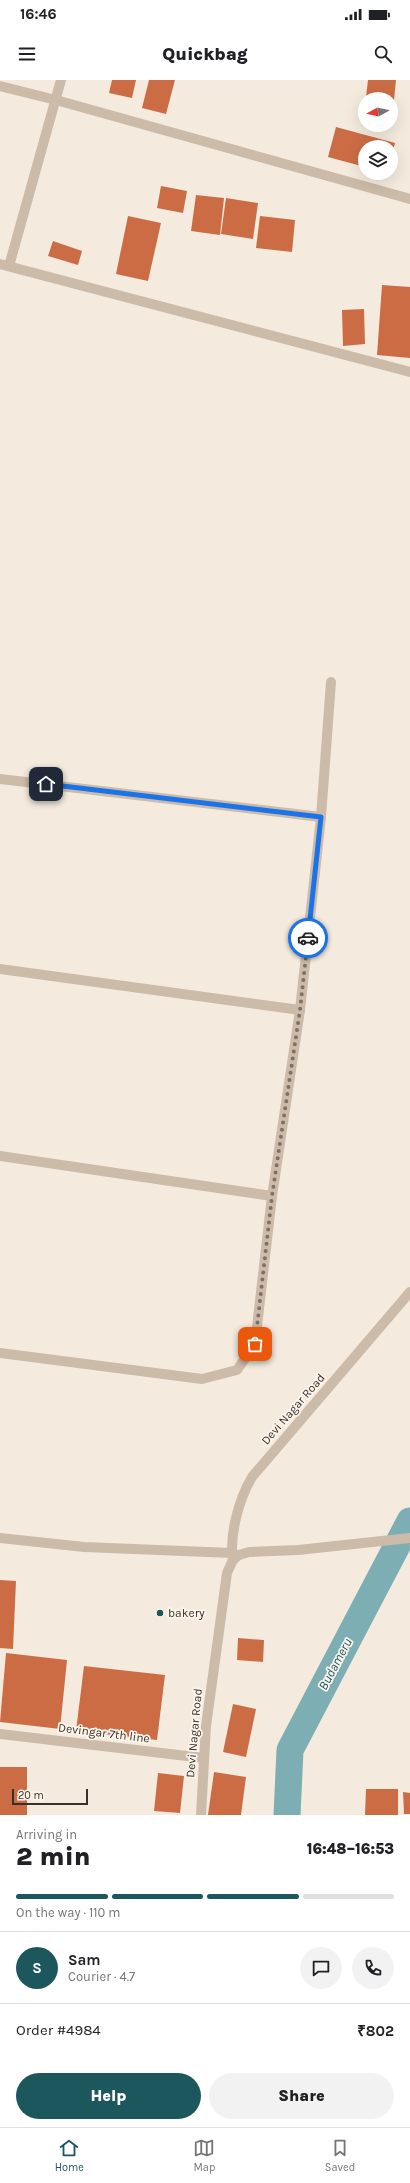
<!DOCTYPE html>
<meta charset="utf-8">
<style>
:root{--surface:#fff;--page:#f2f2f2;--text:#202124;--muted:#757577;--line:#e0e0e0;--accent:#1c575e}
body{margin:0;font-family:Karla,sans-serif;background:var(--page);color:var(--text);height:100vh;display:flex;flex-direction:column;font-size:15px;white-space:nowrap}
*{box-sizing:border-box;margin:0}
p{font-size:13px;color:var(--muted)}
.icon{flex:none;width:22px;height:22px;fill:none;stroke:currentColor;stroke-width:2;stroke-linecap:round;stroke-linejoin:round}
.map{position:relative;height:1735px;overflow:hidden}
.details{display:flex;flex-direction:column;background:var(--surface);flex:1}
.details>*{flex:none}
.needle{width:26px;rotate:262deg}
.tools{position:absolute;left:358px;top:12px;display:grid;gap:8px}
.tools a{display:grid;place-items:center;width:40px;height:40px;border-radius:50%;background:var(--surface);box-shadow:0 4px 16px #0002;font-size:20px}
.scale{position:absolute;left:12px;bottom:10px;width:76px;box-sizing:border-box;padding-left:4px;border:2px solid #3a2f29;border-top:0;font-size:11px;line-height:14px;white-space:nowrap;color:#3a2f29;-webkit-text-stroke:3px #fbf5eb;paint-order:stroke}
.pin{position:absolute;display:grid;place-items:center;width:34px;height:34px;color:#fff;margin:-17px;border-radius:8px;box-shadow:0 2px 6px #0006}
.courier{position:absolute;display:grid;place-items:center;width:40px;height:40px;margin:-20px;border:3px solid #1a73e8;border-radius:50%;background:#fff;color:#222;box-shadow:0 1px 5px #0007}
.overview em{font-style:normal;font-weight:800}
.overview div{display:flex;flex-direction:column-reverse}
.overview{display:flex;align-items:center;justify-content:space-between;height:68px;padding:0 16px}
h1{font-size:26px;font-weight:800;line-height:30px}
.bar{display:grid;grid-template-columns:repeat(4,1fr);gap:6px 4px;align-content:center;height:48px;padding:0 16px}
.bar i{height:5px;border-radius:3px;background:var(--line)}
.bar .current{background:var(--accent)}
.bar p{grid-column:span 4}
.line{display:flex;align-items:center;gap:10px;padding:0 16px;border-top:1px solid var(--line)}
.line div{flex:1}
.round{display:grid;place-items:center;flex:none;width:42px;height:42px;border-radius:21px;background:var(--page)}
.primary-button{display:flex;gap:8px;margin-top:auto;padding:8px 16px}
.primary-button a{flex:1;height:46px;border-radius:24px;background:var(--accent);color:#fff;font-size:16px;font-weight:800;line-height:46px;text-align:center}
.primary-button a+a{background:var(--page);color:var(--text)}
.status{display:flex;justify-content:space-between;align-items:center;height:28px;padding:0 20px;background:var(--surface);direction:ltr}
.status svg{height:11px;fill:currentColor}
header{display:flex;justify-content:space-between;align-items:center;height:52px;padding:0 16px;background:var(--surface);font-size:18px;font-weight:800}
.menu{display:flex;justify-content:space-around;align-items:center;height:56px;border-top:1px solid var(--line);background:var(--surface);font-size:11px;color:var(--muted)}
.menu a{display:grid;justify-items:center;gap:2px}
.menu .current{color:var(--accent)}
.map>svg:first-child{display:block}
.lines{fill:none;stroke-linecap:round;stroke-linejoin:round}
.canal{stroke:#7caeb3;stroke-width:27}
.building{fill:#cc6c45}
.minor{stroke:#cdbba9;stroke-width:10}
.tertiary{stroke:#cdbba9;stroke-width:10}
.done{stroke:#7b7168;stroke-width:4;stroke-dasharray:0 7.2}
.route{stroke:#1a73e8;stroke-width:5}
.poi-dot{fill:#1c575e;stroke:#fbf5eb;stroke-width:1.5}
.labels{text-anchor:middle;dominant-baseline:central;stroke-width:3.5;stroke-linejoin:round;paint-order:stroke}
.street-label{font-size:12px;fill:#3a2f29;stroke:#fbf5eb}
.poi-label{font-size:12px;fill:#3a2f29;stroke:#fbf5eb;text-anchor:start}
.water-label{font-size:13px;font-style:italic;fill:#1c575e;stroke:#fbf5eb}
</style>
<div class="status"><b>16:46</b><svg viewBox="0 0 49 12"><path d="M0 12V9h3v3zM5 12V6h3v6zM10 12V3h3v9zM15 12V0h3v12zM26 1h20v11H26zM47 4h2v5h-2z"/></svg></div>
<header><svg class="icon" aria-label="menu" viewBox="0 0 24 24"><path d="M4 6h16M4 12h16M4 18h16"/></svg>Quickbag<svg class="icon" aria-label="search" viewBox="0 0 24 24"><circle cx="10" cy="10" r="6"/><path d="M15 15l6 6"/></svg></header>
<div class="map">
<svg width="410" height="1735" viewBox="0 0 410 1735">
<rect width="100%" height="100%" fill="#f4ebde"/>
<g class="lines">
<!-- canal -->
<polyline class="canal" points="287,1735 290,1670 410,1441"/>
</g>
<!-- building -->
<g class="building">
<polygon points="112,0 136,0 132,18 109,13"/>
<polygon points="149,0 175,0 166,34 142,28"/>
<polygon points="368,0 396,0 394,20 366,17"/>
<polygon points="336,47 395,63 391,77 391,67 365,67 365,87 328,77"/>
<polygon points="161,106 187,111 183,133 157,128"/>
<polygon points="196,115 224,118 220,155 191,151"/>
<polygon points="226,118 258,123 253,159 221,154"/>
<polygon points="128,136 161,143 148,201 116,194"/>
<polygon points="260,136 295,140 292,172 256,168"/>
<polygon points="53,161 82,171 78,185 48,176"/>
<polygon points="382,205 410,207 410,278 377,275"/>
<polygon points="364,229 365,264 343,266 342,230"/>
<polygon points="0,1500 16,1501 13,1569 0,1568"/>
<polygon points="238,1558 264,1560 263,1582 237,1580"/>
<polygon points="6,1573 67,1580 60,1649 0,1642"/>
<polygon points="84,1586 165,1595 157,1660 76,1651"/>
<polygon points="233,1624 256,1629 246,1677 223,1672"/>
<rect x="0" y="1687" width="27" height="48"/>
<polygon points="214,1692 246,1697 241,1735 208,1735"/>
<polygon points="158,1693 184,1696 180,1733 154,1731"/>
<polygon points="366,1709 398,1709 398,1735 365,1735"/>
<polygon points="403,1712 410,1713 410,1734 404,1734"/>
</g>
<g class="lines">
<!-- minor -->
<g class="minor">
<polyline points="0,6 56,20 410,119"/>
<polyline points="0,184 410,292"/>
<polyline points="9,186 61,0"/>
<polyline points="0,699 321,737"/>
<polyline points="0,889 300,930"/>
<polyline points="0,1076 272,1116"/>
<polyline points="0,1273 202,1299 237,1290 255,1264 272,1116 300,930 321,737 331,602"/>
<polyline points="0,1458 84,1467 232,1473"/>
<polyline points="0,1654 204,1678"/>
</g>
<!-- tertiary -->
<g class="tertiary">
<path d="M233,1480C229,1455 239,1419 252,1397L410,1212"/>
<polyline points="201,1735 206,1646 227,1493 233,1480 239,1475 249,1472 298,1470 410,1458"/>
</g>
</g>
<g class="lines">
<!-- done -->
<polyline class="done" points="255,1264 272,1116 300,930 308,858"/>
<!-- route -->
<polyline class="route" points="46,704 321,737 308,858"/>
</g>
<!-- markers -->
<circle class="poi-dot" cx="160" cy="1533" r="4"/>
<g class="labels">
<!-- street labels -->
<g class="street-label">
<text transform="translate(293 1329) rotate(-49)">Devi Nagar Road</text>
<text transform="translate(104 1653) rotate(7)">Devingar 7th line</text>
<text transform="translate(194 1653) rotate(-85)">Devi Nagar Road</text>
</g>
<!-- poi labels -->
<g class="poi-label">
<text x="168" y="1533">bakery</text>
</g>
<!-- water labels -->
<g class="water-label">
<text transform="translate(335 1584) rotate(-62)">Budameru</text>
</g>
</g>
</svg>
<div class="tools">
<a><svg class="needle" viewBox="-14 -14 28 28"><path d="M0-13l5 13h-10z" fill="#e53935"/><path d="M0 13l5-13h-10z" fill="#757577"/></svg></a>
<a><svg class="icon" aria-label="layers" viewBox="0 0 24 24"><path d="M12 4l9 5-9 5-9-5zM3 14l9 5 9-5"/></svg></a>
</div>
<div class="scale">20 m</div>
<div class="pin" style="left:255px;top:1264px;background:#ea580c"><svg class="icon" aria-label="bag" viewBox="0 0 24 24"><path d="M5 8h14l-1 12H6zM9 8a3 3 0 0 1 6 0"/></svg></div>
<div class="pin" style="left:46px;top:704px;background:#1f2937"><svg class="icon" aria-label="home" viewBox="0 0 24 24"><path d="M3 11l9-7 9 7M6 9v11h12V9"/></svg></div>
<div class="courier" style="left:308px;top:858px"><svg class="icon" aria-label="car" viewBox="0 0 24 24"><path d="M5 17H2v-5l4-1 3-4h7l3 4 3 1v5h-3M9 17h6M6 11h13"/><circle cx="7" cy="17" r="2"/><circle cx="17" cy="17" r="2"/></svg></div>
</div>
<section class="details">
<div class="overview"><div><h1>2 min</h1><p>Arriving in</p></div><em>16:48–16:53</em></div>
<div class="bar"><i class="current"></i><i class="current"></i><i class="current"></i><i></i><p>On the way · 110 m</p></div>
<div class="line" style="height:72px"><b class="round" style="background:var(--accent);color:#fff">S</b><div><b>Sam</b><p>Courier · 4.7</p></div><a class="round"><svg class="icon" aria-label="chat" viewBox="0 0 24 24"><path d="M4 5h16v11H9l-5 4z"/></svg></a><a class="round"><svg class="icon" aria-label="phone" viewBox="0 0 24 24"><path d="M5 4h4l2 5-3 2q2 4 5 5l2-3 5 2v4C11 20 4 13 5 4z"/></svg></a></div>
<div class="line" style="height:52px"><div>Order #4984</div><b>₹802</b></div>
<div class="primary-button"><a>Help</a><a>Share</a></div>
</section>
<nav class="menu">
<a class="current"><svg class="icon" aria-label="home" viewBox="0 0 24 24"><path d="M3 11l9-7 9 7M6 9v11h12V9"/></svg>Home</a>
<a><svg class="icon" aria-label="map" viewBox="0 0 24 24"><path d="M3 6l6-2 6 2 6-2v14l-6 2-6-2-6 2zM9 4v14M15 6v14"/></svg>Map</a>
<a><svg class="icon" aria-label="saved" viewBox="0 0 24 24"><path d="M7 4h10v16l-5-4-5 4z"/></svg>Saved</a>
</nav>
